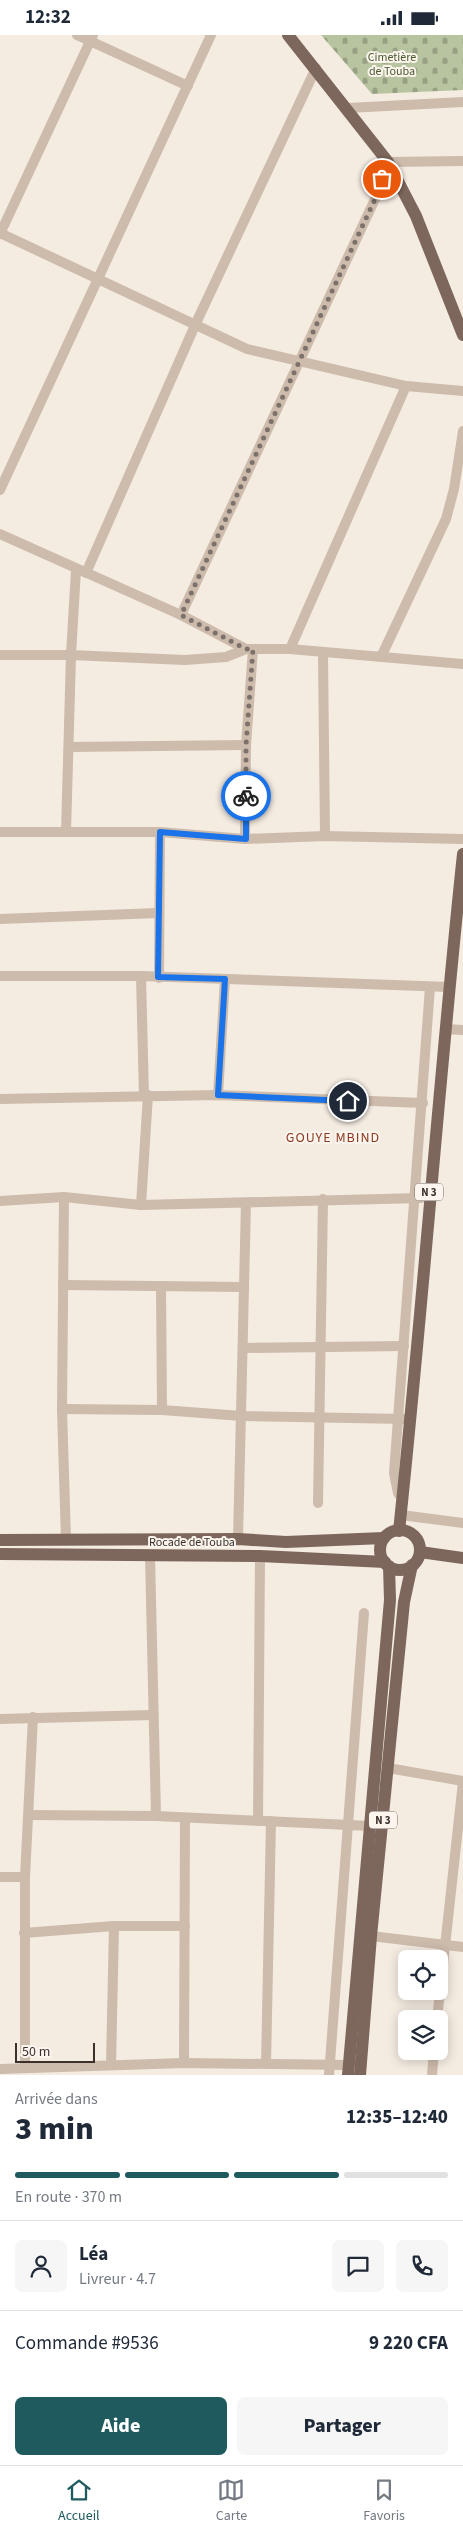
<!DOCTYPE html>
<html lang="fr">
<meta charset="utf-8">
<style>
:root{--surface:#fff;--page:#f6f6f7;--text:#1f2937;--muted:#747a83;--line:#e0e1e3;--accent:#1f5a5e}
body{margin:0;font-family:"Source Sans 3",sans-serif;background:var(--page);color:var(--text);height:100vh;display:flex;flex-direction:column;font-size:19px;white-space:nowrap}
*{box-sizing:border-box;margin:0}
p{font-size:16px;color:var(--muted)}
.icon{flex:none;width:28px;height:28px;fill:none;stroke:currentColor;stroke-width:2;stroke-linecap:round;stroke-linejoin:round}
.map{position:relative;height:2040px;overflow:hidden}
.drawer{display:flex;flex-direction:column;background:var(--surface);flex:1}
.drawer>*{flex:none}
.buttons{position:absolute;left:398px;top:1915px;display:grid;gap:10px}
.buttons a{display:grid;place-items:center;width:50px;height:50px;border-radius:8px;background:var(--surface);box-shadow:0 2px 12px #0003;font-size:25px}
.scale{position:absolute;left:15px;bottom:12px;width:80px;box-sizing:border-box;padding-left:5px;border:2px solid #3b302b;border-top:0;font-size:14px;line-height:18px;white-space:nowrap;color:#3b302b;-webkit-text-stroke:4px #fbf5ee;paint-order:stroke}
.pin{position:absolute;display:grid;place-items:center;width:42px;height:42px;color:#fff;margin:-21px;border:2px solid #fff;border-radius:50%;box-shadow:0 1px 5px #0007}
.courier{position:absolute;display:grid;place-items:center;width:50px;height:50px;margin:-25px;border:4px solid #1a73e8;border-radius:50%;background:#fff;color:#222;box-shadow:0 1px 6px #0007}
.summary em{font-style:normal;font-weight:800}
.summary div{display:flex;flex-direction:column-reverse}
.summary{display:flex;align-items:center;justify-content:space-between;height:85px;padding:0 15px}
h1{font-size:32px;font-weight:800;line-height:38px}
.bar{display:grid;grid-template-columns:repeat(4,1fr);gap:8px 5px;align-content:center;height:60px;padding:0 15px}
.bar i{height:6px;border-radius:4px;background:var(--line)}
.bar .active{background:var(--accent)}
.bar p{grid-column:span 4}
.line{display:flex;align-items:center;gap:12px;padding:0 15px;border-top:1px solid var(--line)}
.line div{flex:1}
.round{display:grid;place-items:center;flex:none;width:52px;height:52px;border-radius:8px;background:var(--page)}
.action{display:flex;gap:10px;margin-top:auto;padding:10px 15px}
.action a{flex:1;height:58px;border-radius:8px;background:var(--accent);color:#fff;font-size:20px;font-weight:800;line-height:58px;text-align:center}
.action a+a{background:var(--page);color:var(--text)}
.status{display:flex;justify-content:space-between;align-items:center;height:35px;padding:0 25px;background:var(--surface);direction:ltr}
.status svg{height:14px;fill:currentColor}
.tab-bar{display:flex;justify-content:space-around;align-items:center;height:70px;border-top:1px solid var(--line);background:var(--surface);font-size:14px;color:var(--muted)}
.tab-bar a{display:grid;justify-items:center;gap:2px}
.tab-bar .active{color:var(--accent)}
.map>svg:first-child{display:block}
.cemetery{fill:url(#cemetery-stones)}
.lines{fill:none;stroke-linecap:round;stroke-linejoin:round}
.minor{stroke:#cdbbac;stroke-width:10}
.primary{stroke:#7d675c;stroke-width:12}
.done{stroke:#7c716b;stroke-width:5;stroke-dasharray:0 9}
.route{stroke:#1a73e8;stroke-width:6}
.labels{text-anchor:middle;dominant-baseline:central;stroke-width:4;stroke-linejoin:round;paint-order:stroke}
.shield{fill:#fbf5ee;stroke:#756b66;stroke-width:1}
.shield-label{font-size:11px;font-weight:bold;fill:#3b302b}
.park-label{font-size:12px;fill:#4a5a2e;stroke:#fbf5ee}
.street-label{font-size:12px;fill:#3b302b;stroke:#fbf5ee}
.neighbourhood-label{font-size:14px;letter-spacing:1px;fill:#8c3b22;stroke:#fbf5ee}
</style>
<div class="status"><b>12:32</b><svg viewBox="0 0 49 12"><path d="M0 12V9h3v3zM5 12V6h3v6zM10 12V3h3v9zM15 12V0h3v12zM26 1h20v11H26zM47 4h2v5h-2z"/></svg></div>
<div class="map">
<svg width="463" height="2040" viewBox="0 0 463 2040">
<defs>
<pattern id="cemetery-stones" width="16" height="16" patternUnits="userSpaceOnUse" patternTransform="scale(1.25)"><rect width="16" height="16" fill="#b8c4a0"/><path d="M2 7V4a2 2 0 0 1 4 0v3zM10 15v-3a2 2 0 0 1 4 0v3z" fill="#97a083"/></pattern>
</defs>
<rect width="100%" height="100%" fill="#f4ebe1"/>
<!-- cemetery -->
<polygon class="cemetery" points="321,0 463,0 463,55 372,59"/>
<g class="lines">
<!-- minor -->
<g class="minor">
<polyline points="77,0 188,51"/>
<polyline points="348,73 463,67"/>
<polyline points="0,198 247,314 406,351 463,356"/>
<polyline points="0,199 93,0"/>
<polyline points="0,455 211,0"/>
<polyline points="0,499 181,580 246,614"/>
<polyline points="86,538 196,288 316,33"/>
<polyline points="181,580 376,162 388,127 463,126"/>
<polyline points="290,614 406,351"/>
<polyline points="323,619 325,801"/>
<polyline points="0,620 71,620 185,625 226,622 246,614 290,614 463,629"/>
<polyline points="381,622 446,484 454,454 463,396"/>
<polyline points="69,712 246,710"/>
<polyline points="0,797 160,797 245,804 325,801 463,804"/>
<polyline points="66,797 71,620 76,535"/>
<polyline points="245,804 246,710 253,614"/>
<polyline points="0,884 158,878"/>
<polyline points="0,941 141,941 449,952"/>
<polyline points="141,941 144,1061"/>
<polyline points="159,943 160,797"/>
<polyline points="445,994 463,995"/>
<polyline points="218,1060 225,944"/>
<polyline points="0,1064 218,1060 423,1068"/>
<polyline points="64,1162 62,1374 66,1505"/>
<polyline points="0,1166 64,1162 141,1170 421,1163"/>
<polyline points="141,1170 148,1060"/>
<polyline points="63,1250 244,1252"/>
<polyline points="161,1251 162,1375"/>
<polyline points="244,1313 404,1311"/>
<polyline points="62,1374 162,1375 242,1381 405,1384"/>
<polyline points="403,1464 398,1458 394,1438 430,952"/>
<polyline points="318,1468 323,1164"/>
<polyline points="401,1480 463,1488"/>
<polyline points="238,1504 246,1168"/>
<polyline points="150,1521 156,1781"/>
<polyline points="0,1684 152,1680"/>
<polyline points="388,1733 463,1746"/>
<polyline points="29,1780 156,1781 370,1791"/>
<polyline points="258,1786 260,1521"/>
<polyline points="0,1842 25,1842"/>
<polyline points="24,1898 114,1891 185,1891"/>
<polyline points="371,1901 463,1912"/>
<polyline points="437,1984 463,1747"/>
<polyline points="184,2028 185,1784"/>
<polyline points="266,2029 271,1786"/>
<polyline points="111,2030 114,1891"/>
<polyline points="25,2033 25,1842 33,1682"/>
<polyline points="0,2034 184,2028 348,2030"/>
<polyline points="329,2040 364,1578"/>
<polyline points="432,2040 434,2016"/>
</g>
<!-- primary -->
<g class="primary">
<polyline points="288,0 388,127 416,181 463,300"/>
<circle cx="400" cy="1515" r="20"/>
<path d="M399,1496C423,1270 439,1044 463,819"/>
<polyline points="0,1505 238,1504 286,1507 384,1503"/>
<polyline points="420,1517 463,1523"/>
<polyline points="0,1519 260,1521 385,1527"/>
<polyline points="348,2040 390,1565 389,1531"/>
<polyline points="360,2040 371,1901 404,1567 412,1530"/>
</g>
</g>
<g class="lines">
<!-- done -->
<polyline class="done" points="246,761 246,710 253,614 246,614 181,580 376,162 382,144"/>
<!-- route -->
<polyline class="route" points="246,761 246,804 160,797 158,942 225,944 218,1060 348,1066"/>
</g>
<g class="labels">
<!-- shield labels -->
<g class="shield">
<rect x="415" y="1148.5" width="28" height="17" rx="4"/>
<rect x="369" y="1776.5" width="28" height="17" rx="4"/>
</g>
<g class="shield-label">
<text x="429" y="1157">N 3</text>
<text x="383" y="1785">N 3</text>
</g>
<!-- park labels -->
<g class="park-label">
<text x="392" y="22">Cimetière<tspan x="392" dy="14">de Touba</tspan></text>
</g>
<!-- street labels -->
<g class="street-label">
<text x="192" y="1507">Rocade de Touba</text>
</g>
<!-- neighbourhood labels -->
<g class="neighbourhood-label">
<text x="333" y="1103">GOUYE MBIND</text>
</g>
</g>
</svg>
<div class="buttons">
<a><svg class="icon" aria-label="locate" viewBox="0 0 24 24"><circle cx="12" cy="12" r="6"/><path d="M12 2v4M12 18v4M2 12h4M18 12h4"/></svg></a>
<a><svg class="icon" aria-label="layers" viewBox="0 0 24 24"><path d="M12 4l9 5-9 5-9-5zM3 14l9 5 9-5"/></svg></a>
</div>
<div class="scale">50 m</div>
<div class="pin" style="left:382px;top:144px;background:#ea580c"><svg class="icon" aria-label="bag" viewBox="0 0 24 24"><path d="M5 8h14l-1 12H6zM9 8a3 3 0 0 1 6 0"/></svg></div>
<div class="pin" style="left:348px;top:1066px;background:#1f2937"><svg class="icon" aria-label="home" viewBox="0 0 24 24"><path d="M3 11l9-7 9 7M6 9v11h12V9"/></svg></div>
<div class="courier" style="left:246px;top:761px"><svg class="icon" aria-label="bike" viewBox="0 0 24 24"><circle cx="6" cy="16" r="4"/><circle cx="18" cy="16" r="4"/><path d="M6 16l4-8h5l3 8M10 8l3 8H6M13 5h3"/></svg></div>
</div>
<section class="drawer">
<div class="summary"><div><h1>3 min</h1><p>Arrivée dans</p></div><em>12:35–12:40</em></div>
<div class="bar"><i class="active"></i><i class="active"></i><i class="active"></i><i></i><p>En route · 370 m</p></div>
<div class="line" style="height:90px"><a class="round"><svg class="icon" aria-label="person" viewBox="0 0 24 24"><circle cx="12" cy="8" r="4"/><path d="M4 21q1-7 8-7t8 7"/></svg></a><div><b>Léa</b><p>Livreur · 4.7</p></div><a class="round"><svg class="icon" aria-label="chat" viewBox="0 0 24 24"><path d="M4 5h16v11H9l-5 4z"/></svg></a><a class="round"><svg class="icon" aria-label="phone" viewBox="0 0 24 24"><path d="M5 4h4l2 5-3 2q2 4 5 5l2-3 5 2v4C11 20 4 13 5 4z"/></svg></a></div>
<div class="line" style="height:65px"><div>Commande #9536</div><b>9 220 CFA</b></div>
<div class="action"><a>Aide</a><a>Partager</a></div>
</section>
<nav class="tab-bar">
<a class="active"><svg class="icon" aria-label="home" viewBox="0 0 24 24"><path d="M3 11l9-7 9 7M6 9v11h12V9"/></svg>Accueil</a>
<a><svg class="icon" aria-label="map" viewBox="0 0 24 24"><path d="M3 6l6-2 6 2 6-2v14l-6 2-6-2-6 2zM9 4v14M15 6v14"/></svg>Carte</a>
<a><svg class="icon" aria-label="saved" viewBox="0 0 24 24"><path d="M7 4h10v16l-5-4-5 4z"/></svg>Favoris</a>
</nav>
